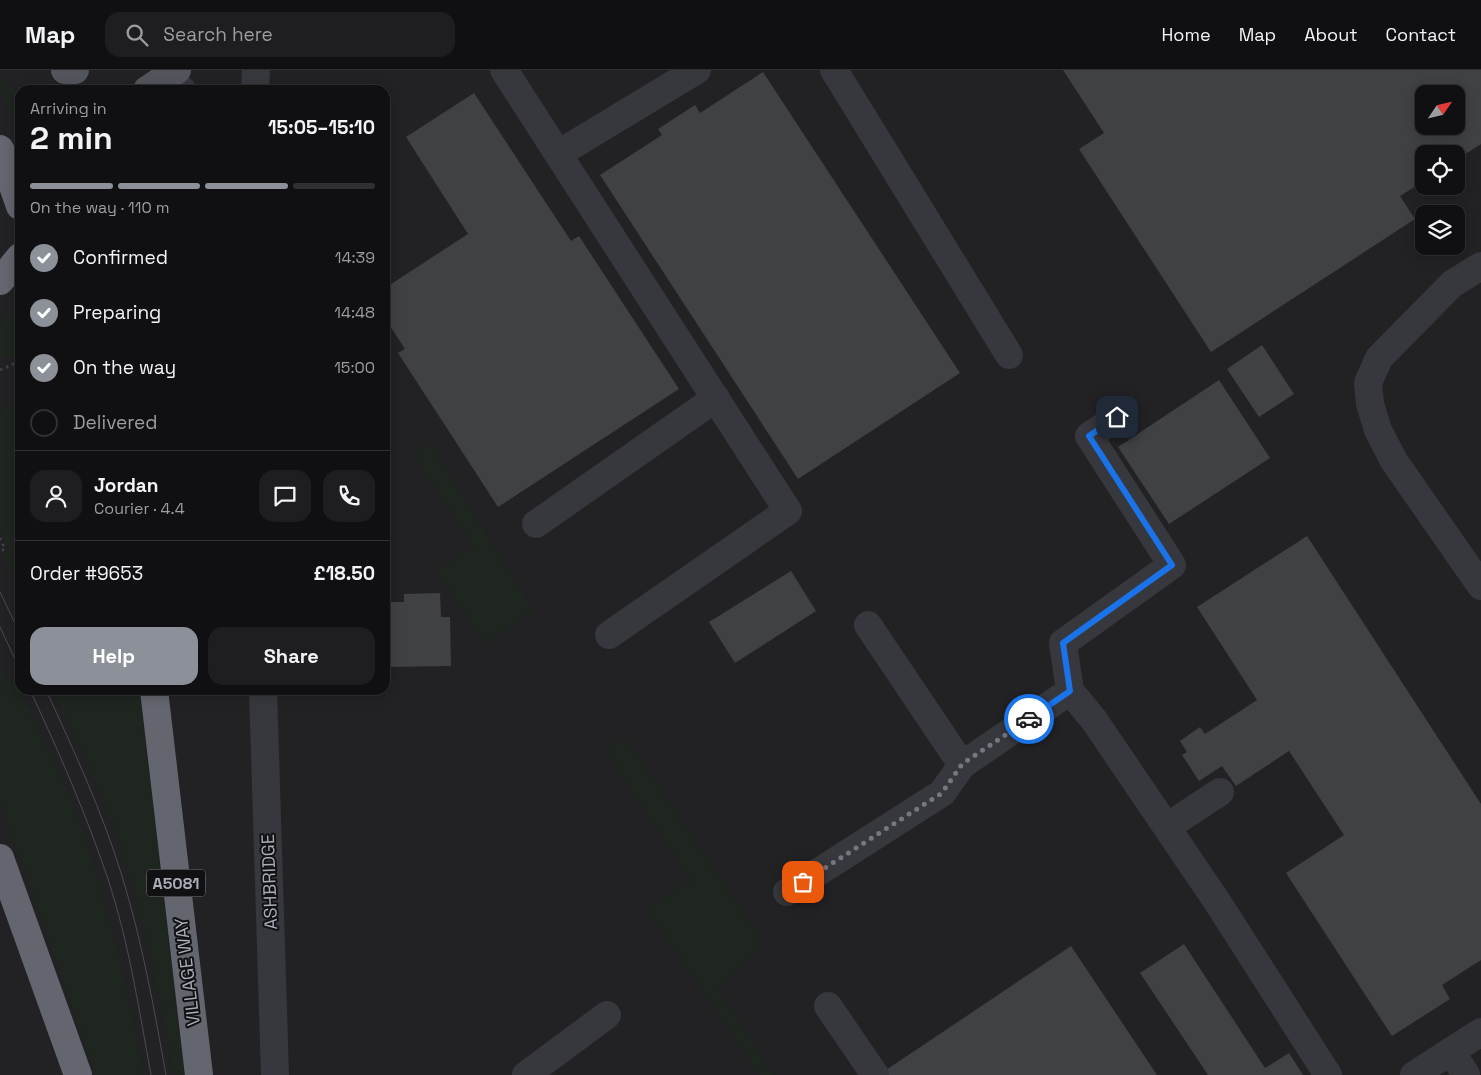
<!DOCTYPE html>
<meta charset="utf-8">
<style>
:root{--surface:#101012;--page:#1e1e20;--text:#f1f3f6;--muted:#9c9d9f;--line:#303032;--accent:#8c9099}
body{margin:0;font-family:"Space Grotesk",sans-serif;background:var(--page);color:var(--text);height:100vh;display:flex;flex-direction:column;font-size:19px;white-space:nowrap}
*{box-sizing:border-box;margin:0}
p{font-size:16px;color:var(--muted)}
.icon{flex:none;width:28px;height:28px;fill:none;stroke:currentColor;stroke-width:2;stroke-linecap:round;stroke-linejoin:round}
.map{position:relative;flex:1;overflow:hidden}
.drawer{position:absolute;left:15px;top:15px;width:375px;height:610px;display:flex;flex-direction:column;background:var(--surface);border-radius:15px;box-shadow:0 2px 12px #0003,0 0 0 1px var(--line)}
.drawer>*{flex:none}
.needle{width:32px;rotate:55deg}
.controls{position:absolute;left:1415px;top:15px;display:grid;gap:10px}
.controls a{display:grid;place-items:center;width:50px;height:50px;border-radius:10px;background:var(--surface);box-shadow:0 2px 12px #0003,0 0 0 1px var(--line);font-size:25px}
.pin{position:absolute;display:grid;place-items:center;width:42px;height:42px;color:#fff;margin:-21px;border-radius:10px;box-shadow:0 2px 8px #0006}
.courier{position:absolute;display:grid;place-items:center;width:50px;height:50px;margin:-25px;border:4px solid #1a73e8;border-radius:50%;background:#fff;color:#222;box-shadow:0 1px 6px #0007}
.overview em{font-style:normal;font-weight:800}
.overview div{display:flex;flex-direction:column-reverse}
.overview{display:flex;align-items:center;justify-content:space-between;height:85px;padding:0 15px}
h1{font-size:32px;font-weight:800;line-height:38px}
.bar{display:grid;grid-template-columns:repeat(4,1fr);gap:8px 5px;align-content:center;height:60px;padding:0 15px}
.bar i{height:6px;border-radius:4px;background:var(--line)}
.bar .active{background:var(--accent)}
.bar p{grid-column:span 4}
.line{display:flex;align-items:center;gap:12px;padding:0 15px;border-top:1px solid var(--line)}
.line div{flex:1}
.round{display:grid;place-items:center;flex:none;width:52px;height:52px;border-radius:15px;background:var(--page)}
ol{padding:0 15px;list-style:none}
li{display:flex;align-items:center;gap:15px;height:55px}
li p{margin-inline-start:auto}
li .icon{padding:5px;border-radius:50%;background:var(--accent);color:#fff;stroke-width:4}
li:last-child{color:var(--muted)}
li i{width:28px;height:28px;border:2px solid var(--line);border-radius:50%}
.cta{display:flex;gap:10px;margin-top:auto;padding:10px 15px}
.cta a{flex:1;height:58px;border-radius:15px;background:var(--accent);color:#fff;font-size:20px;font-weight:800;line-height:58px;text-align:center}
.cta a+a{background:var(--page);color:var(--text)}
header{display:flex;align-items:center;gap:30px;box-sizing:border-box;height:70px;padding:0 25px;background:var(--surface);border-bottom:1px solid var(--line)}
header strong{font-size:24px}
nav{display:flex;gap:28px;margin-inline-start:auto;font-size:18px}
.search{width:350px;height:45px;background:var(--page);display:flex;align-items:center;gap:12px;box-sizing:border-box;padding:0 18px;border-radius:15px;color:var(--muted);font-size:19px}
.map>svg:first-child{display:block}
.built{fill:#222225;fill-rule:evenodd}
.green{fill:#1e261f}
.building{fill:#404145;fill-rule:evenodd}
.lines{fill:none;stroke-linecap:round;stroke-linejoin:round}
.path{stroke:#3d3f44;stroke-width:3;stroke-dasharray:2.5 4;stroke-linecap:butt}
.minor{stroke:#37383d;stroke-width:28}
.major{stroke:#53555c;stroke-width:28}
.highway{stroke:#63666e;stroke-width:28}
.tram{stroke:#4a4c52;stroke-width:1}
.done{stroke:#757880;stroke-width:5;stroke-dasharray:0 9}
.route{stroke:#1a73e8;stroke-width:6}
.labels{text-anchor:middle;dominant-baseline:central;stroke-width:4;stroke-linejoin:round;paint-order:stroke}
.shield{fill:#111113;stroke:#7b7e86;stroke-width:1}
.shield-label{font-size:16px;font-weight:bold;fill:#a8adb8}
.street-label{font-size:18px;fill:#a8adb8;stroke:#111113}
</style>
<header>
<strong>Map</strong>
<div class="search"><svg class="icon" aria-label="search" viewBox="0 0 24 24"><circle cx="10" cy="10" r="6"/><path d="M15 15l6 6"/></svg>Search here</div>
<nav><a>Home</a><a>Map</a><a>About</a><a>Contact</a></nav>
</header>
<div class="map">
<svg width="1481" height="1005" viewBox="0 0 1481 1005">
<rect width="100%" height="100%" fill="#161618"/>
<!-- built -->
<path class="built" d="M0,0H1481V1005H0ZM20,20H385V620H20ZM1424,24H1456V56H1424ZM1424,84H1456V116H1424ZM1424,144H1456V176H1424Z"/>
<!-- green -->
<g class="green">
<polygon points="0,9 20,23 20,63 0,18"/>
<polygon points="15,241 20,241 20,286 7,287 0,290 0,256"/>
<polygon points="20,331 20,522 3,485 10,481 0,459 0,340"/>
<polygon points="431,374 534,541 484,574 436,501 473,476 414,385"/>
<path d="M0,597L6,610L14,607C37,656 63,704 81,755C109,837 128,920 144,1005H96L0,731Z"/>
<path d="M53,620H139L184,1005H174C157,917 141,828 109,744C93,702 72,661 53,620Z"/>
<polygon points="626,668 762,871 753,886 717,917 774,1005 760,1005 647,839 691,810 606,681"/>
</g>
<!-- building -->
<g class="building">
<path d="M1063,0H1481V74L1456,90V84H1424V111L1400,126L1415,149L1211,282L1079,79L1104,63ZM1424,24H1456V56H1424Z"/>
<polygon points="763,2 960,303 798,409 600,105 662,65 658,59 695,35 700,43"/>
<polygon points="474,23 571,171 579,166 679,319 498,437 398,283 405,279 385,248 385,218 468,164 406,67"/>
<polygon points="1262,275 1294,324 1259,347 1227,299"/>
<polygon points="1219,310 1270,388 1169,454 1118,377"/>
<polygon points="1307,466 1481,734 1481,890 1442,915 1450,929 1392,966 1286,803 1344,765 1289,681 1236,716 1222,696 1199,711 1182,685 1187,682 1180,671 1200,657 1205,664 1257,630 1197,537"/>
<polygon points="791,501 816,541 735,593 709,552"/>
<polygon points="440,523 441,547 450,547 451,596 385,597 385,532 404,532 404,524"/>
<polygon points="1184,874 1265,998 1289,983 1303,1005 1208,1005 1140,903"/>
<polygon points="1071,876 1157,1005 889,1005 886,1000"/>
</g>
<g class="lines">
<!-- path -->
<g class="path">
<polyline points="0,300 20,291"/>
<polyline points="0,468 5,479 0,481"/>
</g>
<!-- minor -->
<g class="minor">
<polyline points="504,0 788,441 609,565"/>
<polyline points="834,0 1009,285"/>
<polyline points="161,10 182,20"/>
<polyline points="255,20 256,0"/>
<polyline points="558,84 697,0"/>
<polyline points="1481,196 1452,214 1379,288 1368,313 1370,334 1378,360 1394,391 1481,516"/>
<polyline points="536,454 716,328"/>
<polyline points="868,555 962,695 1070,621 1094,650 1218,833 1328,1005"/>
<polyline points="263,620 275,1005"/>
<polyline points="1070,621 1063,573 1172,495 1089,366 1117,347"/>
<polyline points="1167,757 1220,722"/>
<polyline points="787,822 942,723 962,695"/>
<polyline points="828,936 875,1005"/>
<polyline points="1451,981 1466,1005"/>
<polyline points="526,1005 607,945"/>
<polyline points="1414,1005 1481,962"/>
</g>
<!-- major -->
<g class="major">
<polyline points="65,0 75,0"/>
<polyline points="147,20 177,0"/>
</g>
<!-- highway -->
<g class="highway">
<polyline points="0,79 20,136"/>
<polyline points="0,211 20,187"/>
<polyline points="154,620 199,1005"/>
<polyline points="0,788 78,1005"/>
</g>
<!-- tram -->
<g class="tram">
<polyline points="0,522 20,564"/>
<polyline points="0,557 20,600"/>
<path d="M30,620C59,682 86,744 108,809C129,873 139,939 151,1005"/>
<path d="M46,620C74,681 102,741 122,806C142,871 154,938 166,1005"/>
</g>
</g>
<g class="lines">
<!-- done -->
<polyline class="done" points="803,812 942,723 962,694 1029,649"/>
<!-- route -->
<polyline class="route" points="1029,649 1070,621 1063,573 1172,495 1089,366 1117,347"/>
</g>
<g class="labels">
<!-- shield labels -->
<rect class="shield" x="147" y="799.5" width="58" height="27" rx="4"/>
<g class="shield-label">
<text x="176" y="813">A5081</text>
</g>
<!-- street labels -->
<g class="street-label">
<text transform="translate(269 812) rotate(-92)">ASHBRIDGE</text>
<text transform="translate(187 902) rotate(-97)">VILLAGE WAY</text>
</g>
</g>
</svg>
<div class="controls">
<a><svg class="needle" viewBox="-14 -14 28 28"><path d="M0-13l5 13h-10z" fill="#e53935"/><path d="M0 13l5-13h-10z" fill="#9c9d9f"/></svg></a>
<a><svg class="icon" aria-label="locate" viewBox="0 0 24 24"><circle cx="12" cy="12" r="6"/><path d="M12 2v4M12 18v4M2 12h4M18 12h4"/></svg></a>
<a><svg class="icon" aria-label="layers" viewBox="0 0 24 24"><path d="M12 4l9 5-9 5-9-5zM3 14l9 5 9-5"/></svg></a>
</div>
<div class="pin" style="left:803px;top:812px;background:#ea580c"><svg class="icon" aria-label="bag" viewBox="0 0 24 24"><path d="M5 8h14l-1 12H6zM9 8a3 3 0 0 1 6 0"/></svg></div>
<div class="pin" style="left:1117px;top:347px;background:#1f2937"><svg class="icon" aria-label="home" viewBox="0 0 24 24"><path d="M3 11l9-7 9 7M6 9v11h12V9"/></svg></div>
<div class="courier" style="left:1029px;top:649px"><svg class="icon" aria-label="car" viewBox="0 0 24 24"><path d="M5 17H2v-5l4-1 3-4h7l3 4 3 1v5h-3M9 17h6M6 11h13"/><circle cx="7" cy="17" r="2"/><circle cx="17" cy="17" r="2"/></svg></div>
<section class="drawer">
<div class="overview"><div><h1>2 min</h1><p>Arriving in</p></div><em>15:05–15:10</em></div>
<div class="bar"><i class="active"></i><i class="active"></i><i class="active"></i><i></i><p>On the way · 110 m</p></div>
<ol>
<li><svg class="icon" aria-label="check" viewBox="0 0 24 24"><path d="M5 12l5 5 9-10"/></svg>Confirmed<p>14:39</p></li>
<li><svg class="icon" aria-label="check" viewBox="0 0 24 24"><path d="M5 12l5 5 9-10"/></svg>Preparing<p>14:48</p></li>
<li><svg class="icon" aria-label="check" viewBox="0 0 24 24"><path d="M5 12l5 5 9-10"/></svg>On the way<p>15:00</p></li>
<li><i></i>Delivered</li>
</ol>
<div class="line" style="height:90px"><a class="round"><svg class="icon" aria-label="person" viewBox="0 0 24 24"><circle cx="12" cy="8" r="4"/><path d="M4 21q1-7 8-7t8 7"/></svg></a><div><b>Jordan</b><p>Courier · 4.4</p></div><a class="round"><svg class="icon" aria-label="chat" viewBox="0 0 24 24"><path d="M4 5h16v11H9l-5 4z"/></svg></a><a class="round"><svg class="icon" aria-label="phone" viewBox="0 0 24 24"><path d="M5 4h4l2 5-3 2q2 4 5 5l2-3 5 2v4C11 20 4 13 5 4z"/></svg></a></div>
<div class="line" style="height:65px"><div>Order #9653</div><b>£18.50</b></div>
<div class="cta"><a>Help</a><a>Share</a></div>
</section>
</div>
